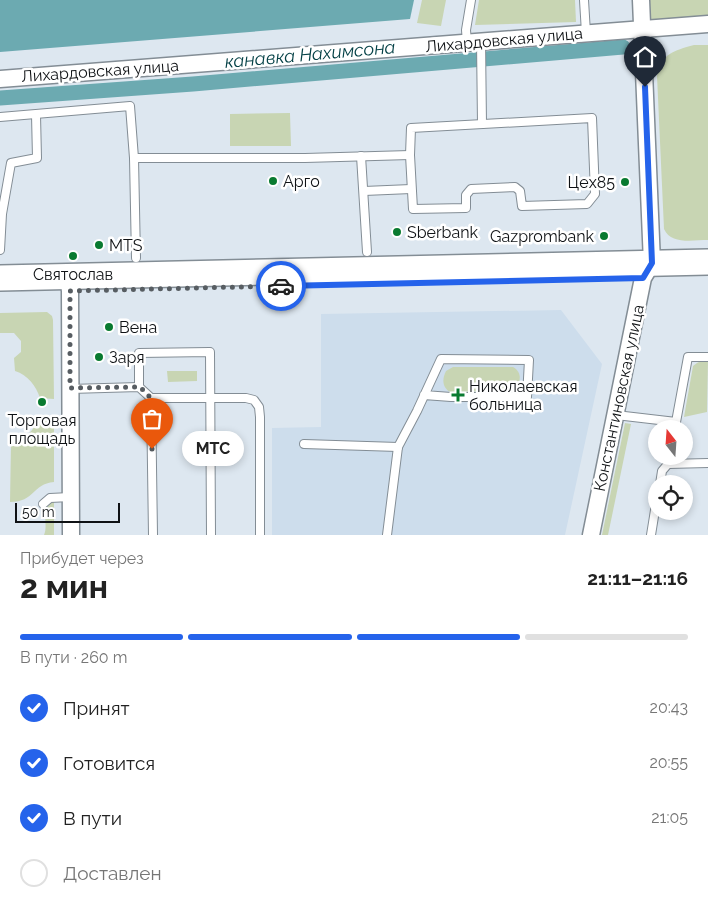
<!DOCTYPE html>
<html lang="ru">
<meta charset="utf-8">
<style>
:root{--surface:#fff;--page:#f2f2f2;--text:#222;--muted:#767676;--line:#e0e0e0;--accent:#2563eb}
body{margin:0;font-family:Raleway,sans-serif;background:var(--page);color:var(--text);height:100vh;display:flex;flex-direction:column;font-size:19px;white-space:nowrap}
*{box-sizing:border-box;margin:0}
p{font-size:16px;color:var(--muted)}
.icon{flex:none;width:28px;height:28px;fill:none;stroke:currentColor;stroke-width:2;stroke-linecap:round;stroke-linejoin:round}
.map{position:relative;height:535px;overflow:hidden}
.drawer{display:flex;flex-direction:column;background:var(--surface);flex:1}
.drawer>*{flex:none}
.needle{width:32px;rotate:343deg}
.fabs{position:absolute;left:648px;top:420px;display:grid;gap:10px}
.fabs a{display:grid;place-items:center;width:45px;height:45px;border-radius:50%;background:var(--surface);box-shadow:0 2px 8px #0003;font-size:25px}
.scale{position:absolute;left:15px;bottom:12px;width:105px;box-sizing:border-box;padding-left:5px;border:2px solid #0f1215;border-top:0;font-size:14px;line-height:18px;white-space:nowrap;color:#0f1215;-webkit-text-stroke:4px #fff;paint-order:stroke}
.pin{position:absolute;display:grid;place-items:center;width:42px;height:42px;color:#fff;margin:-51px -21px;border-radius:50% 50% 50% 0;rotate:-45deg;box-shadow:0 0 5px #0007}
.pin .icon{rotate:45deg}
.courier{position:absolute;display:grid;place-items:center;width:50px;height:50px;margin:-25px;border:4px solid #2563eb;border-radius:50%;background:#fff;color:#222;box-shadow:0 1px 6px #0007}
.bubble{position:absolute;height:35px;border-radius:18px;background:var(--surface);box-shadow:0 2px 8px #0003;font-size:16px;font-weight:700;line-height:35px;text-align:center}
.head em{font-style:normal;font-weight:700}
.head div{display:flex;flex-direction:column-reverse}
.head{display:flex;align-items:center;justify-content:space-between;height:85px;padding:0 20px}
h1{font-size:32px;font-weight:700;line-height:38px}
.bar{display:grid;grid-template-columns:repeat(4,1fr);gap:8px 5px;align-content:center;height:60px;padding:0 20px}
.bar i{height:6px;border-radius:4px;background:var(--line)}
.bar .selected{background:var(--accent)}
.bar p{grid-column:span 4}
ol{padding:0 20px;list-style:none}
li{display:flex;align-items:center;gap:15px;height:55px}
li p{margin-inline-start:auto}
li .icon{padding:5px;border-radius:50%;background:var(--accent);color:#fff;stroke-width:4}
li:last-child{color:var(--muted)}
li i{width:28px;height:28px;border:2px solid var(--line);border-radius:50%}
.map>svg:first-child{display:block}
.built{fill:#cdddec}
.green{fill:#c8d5b3}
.water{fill:#6caab1}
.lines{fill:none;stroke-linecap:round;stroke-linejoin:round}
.canal{stroke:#6caab1;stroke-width:15}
.lane-casing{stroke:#838d95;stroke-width:10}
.street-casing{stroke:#838d95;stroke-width:19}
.primary-casing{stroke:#838d95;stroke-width:28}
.lane{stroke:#fff;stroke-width:8}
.street{stroke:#fff;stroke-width:16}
.primary{stroke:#fff;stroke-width:25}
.done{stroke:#575d62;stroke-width:5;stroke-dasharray:0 9}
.route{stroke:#2563eb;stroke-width:6}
.poi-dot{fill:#097a30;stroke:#fff;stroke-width:2}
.labels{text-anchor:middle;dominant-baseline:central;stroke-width:5;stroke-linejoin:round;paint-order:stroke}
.street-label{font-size:16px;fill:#0f1215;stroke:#fff}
.poi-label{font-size:16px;fill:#0f1215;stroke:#fff;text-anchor:start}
.water-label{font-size:18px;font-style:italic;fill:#044146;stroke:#fff}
</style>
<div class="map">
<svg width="708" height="535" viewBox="0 0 708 535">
<rect width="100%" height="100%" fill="#dde7f0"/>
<!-- built -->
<polygon class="built" points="561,310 602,364 565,535 272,535 272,428 321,427 321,314"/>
<!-- green -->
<g class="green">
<polygon points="422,0 446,0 441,26 417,23"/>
<polygon points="479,0 575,0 576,22 475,25"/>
<polygon points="647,0 708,0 708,18 648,22"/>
<path d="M694,45H708V240C693,240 671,245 664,229L657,76C662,53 673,51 694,45Z"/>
<polygon points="290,113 291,146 230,146 230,114"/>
<path d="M47,312L52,316L53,320L54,399L40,398C36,386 28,375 15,371L14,358L21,352V341L14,333H0V313Z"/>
<polygon points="701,361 708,361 707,412 684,417 693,366 697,363"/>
<path d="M453,367H513C522,372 521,381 516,389L511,391L450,392C442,387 442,379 446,371Z"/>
<polygon points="167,371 197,371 197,381 168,382"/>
<path d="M39,418H54V482C32,484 35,502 10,502L11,443C25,439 34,431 39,418Z"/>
<polygon points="625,423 631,424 608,535 602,535"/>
<path d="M54,501V535H44C49,524 39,508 54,501Z"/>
</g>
<!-- water -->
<polygon class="water" points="0,0 414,0 410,19 0,52"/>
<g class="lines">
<!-- canal -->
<polyline class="canal" points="0,98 193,84 623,47"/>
<!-- lane casing -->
<g class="lane-casing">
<g id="lane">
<polyline points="584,0 586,33"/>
<polyline points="481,42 482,124"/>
<polyline points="467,43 466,30 471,0"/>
<polyline points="0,117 130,106 134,158 305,158 410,155"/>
<polygon points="592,118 595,194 587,204 522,206 520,191 515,187 471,189 466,195 466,208 413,209 410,155 411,128"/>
<polyline points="361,156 367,252"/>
<polyline points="134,158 136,258"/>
<polyline points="364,191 411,189"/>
<polyline points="0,250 2,214 11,163 37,158 36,115"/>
<polyline points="139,387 139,353 210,352 211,535"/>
<polyline points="70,389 139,387 151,398 246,398 254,400 259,407 260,417 260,535"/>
<polyline points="151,398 153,535"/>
<polyline points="616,415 676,422 675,429"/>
<polyline points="676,422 688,357 708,357"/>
<polyline points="304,444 398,447"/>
<polyline points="668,464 708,463"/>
<polyline points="660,484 662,471 668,464 670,456"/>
<polyline points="43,504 50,498 70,497"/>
<polyline points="387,535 398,447 417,411 441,359 529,360 527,397 451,397 424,395"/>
<polyline points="651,535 656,504"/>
</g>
</g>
<!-- street casing -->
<g class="street-casing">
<g id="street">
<polyline points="0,79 708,24"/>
<polyline points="68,276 70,291 71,535"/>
<polyline points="591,535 643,278 652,263 641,0"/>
</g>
</g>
<!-- primary casing -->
<g class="primary-casing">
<polyline id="primary" points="0,278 708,262"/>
</g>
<!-- lane -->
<use href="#lane" class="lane"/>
<!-- street -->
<use href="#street" class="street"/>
<!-- primary -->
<use href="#primary" class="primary"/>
</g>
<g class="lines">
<!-- done -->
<polyline class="done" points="152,449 151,398 140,387 70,388 70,291 281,286"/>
<!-- route -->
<polyline class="route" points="281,286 643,278 652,263 645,87"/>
</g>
<!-- markers -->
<g class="poi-dot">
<circle cx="273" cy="181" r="5"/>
<circle cx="625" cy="182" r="5"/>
<circle cx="397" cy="232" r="5"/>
<circle cx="604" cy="236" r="5"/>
<circle cx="99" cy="245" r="5"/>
<circle cx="73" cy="256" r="5"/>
<circle cx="109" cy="327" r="5"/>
<circle cx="99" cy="357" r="5"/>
<path d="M455.5 387.5h5v5h5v5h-5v5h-5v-5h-5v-5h5z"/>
<circle cx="42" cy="402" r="5"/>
</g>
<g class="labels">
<!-- street labels -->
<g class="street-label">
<text transform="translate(504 40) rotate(-5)">Лихардовская улица</text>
<text transform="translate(100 71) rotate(-4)">Лихардовская улица</text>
<text transform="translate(619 398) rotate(-78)">Константиновская улица</text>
</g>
<!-- poi labels -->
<g class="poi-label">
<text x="283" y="181">Арго</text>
<text x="615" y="182" text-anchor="end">Цех85</text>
<text x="407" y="232">Sberbank</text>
<text x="594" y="236" text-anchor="end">Gazprombank</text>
<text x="109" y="245">MTS</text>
<text x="73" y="274" text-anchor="middle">Святослав</text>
<text x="119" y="327">Вена</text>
<text x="109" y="357">Заря</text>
<text x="469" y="386">Николаевская<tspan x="469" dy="18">больница</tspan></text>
<text x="42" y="420" text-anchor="middle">Торговая<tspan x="42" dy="18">площадь</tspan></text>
</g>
<!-- water labels -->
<g class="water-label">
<text transform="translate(310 54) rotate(-5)">канавка Нахимсона</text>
</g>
</g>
</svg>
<div class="fabs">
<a><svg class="needle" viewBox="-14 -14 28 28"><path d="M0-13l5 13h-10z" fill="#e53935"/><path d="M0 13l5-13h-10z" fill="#767676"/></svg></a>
<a><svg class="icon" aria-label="locate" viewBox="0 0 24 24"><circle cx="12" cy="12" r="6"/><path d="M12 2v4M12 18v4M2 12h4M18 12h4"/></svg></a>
</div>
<div class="scale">50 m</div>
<div class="pin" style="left:152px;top:449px;background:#ea580c"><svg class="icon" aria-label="bag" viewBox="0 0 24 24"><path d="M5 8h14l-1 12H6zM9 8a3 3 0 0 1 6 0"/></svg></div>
<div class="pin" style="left:645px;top:87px;background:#1f2937"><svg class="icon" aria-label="home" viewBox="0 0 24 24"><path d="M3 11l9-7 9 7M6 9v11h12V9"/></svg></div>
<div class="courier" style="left:281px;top:286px"><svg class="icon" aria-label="car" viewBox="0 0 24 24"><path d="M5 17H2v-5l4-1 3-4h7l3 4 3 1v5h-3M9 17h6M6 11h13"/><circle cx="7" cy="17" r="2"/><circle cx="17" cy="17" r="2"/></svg></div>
<div class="bubble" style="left:182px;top:431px;width:62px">МТС</div>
</div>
<section class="drawer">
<div class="head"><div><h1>2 мин</h1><p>Прибудет через</p></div><em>21:11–21:16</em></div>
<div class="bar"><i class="selected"></i><i class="selected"></i><i class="selected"></i><i></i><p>В пути · 260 m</p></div>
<ol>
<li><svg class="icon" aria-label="check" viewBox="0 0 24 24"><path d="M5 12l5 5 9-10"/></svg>Принят<p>20:43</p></li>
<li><svg class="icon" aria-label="check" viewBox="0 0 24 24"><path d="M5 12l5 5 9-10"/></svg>Готовится<p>20:55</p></li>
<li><svg class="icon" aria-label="check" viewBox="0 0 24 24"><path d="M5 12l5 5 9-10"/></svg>В пути<p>21:05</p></li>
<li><i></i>Доставлен</li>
</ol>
</section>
